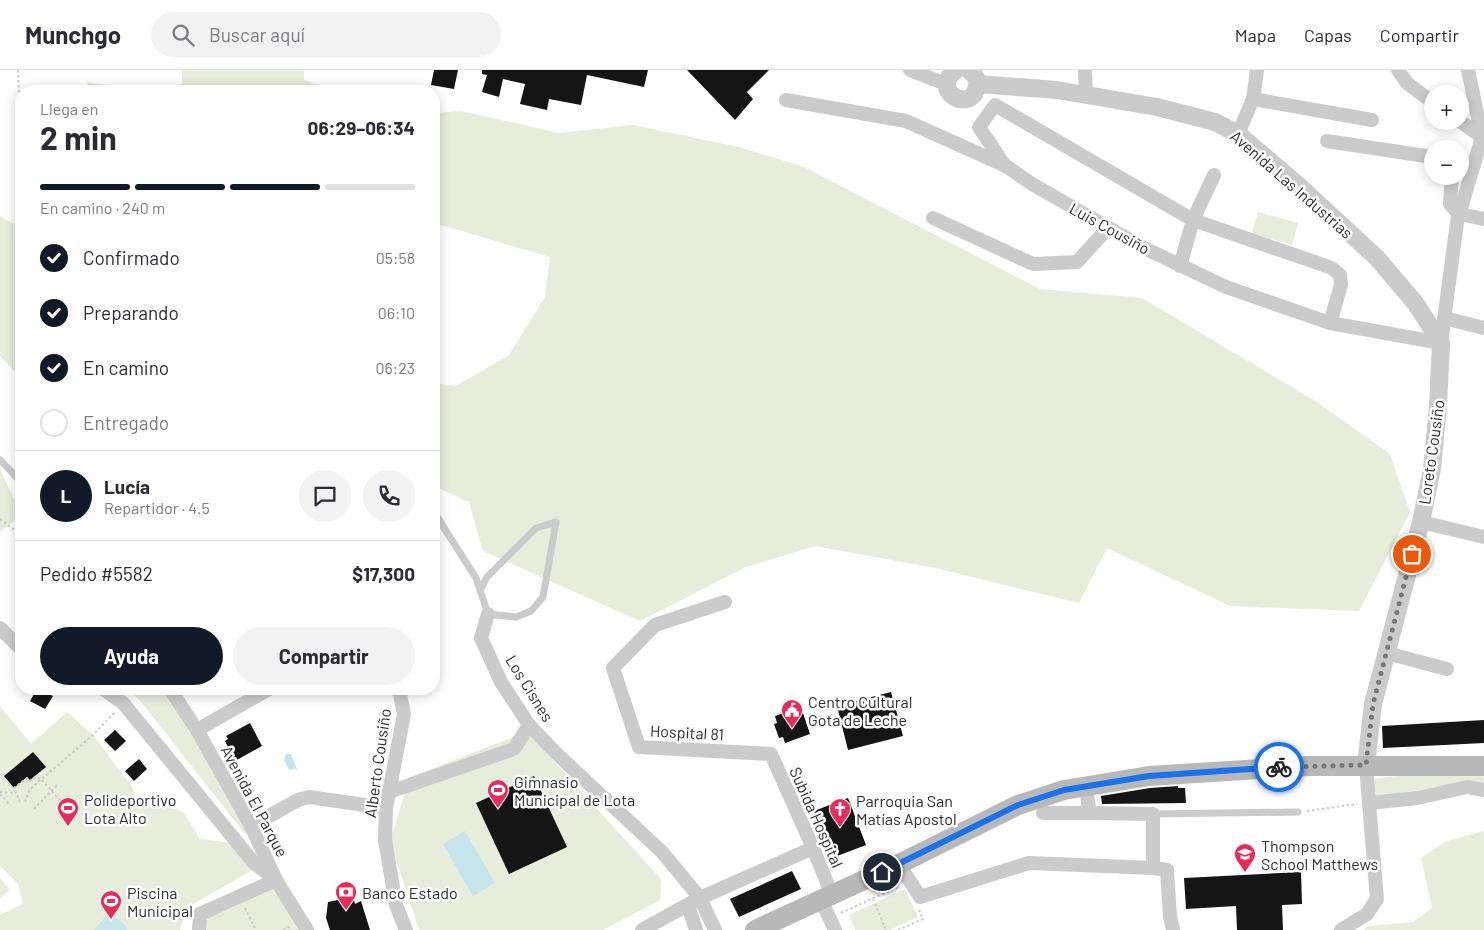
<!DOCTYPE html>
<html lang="es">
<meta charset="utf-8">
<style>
:root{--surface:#fff;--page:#f2f2f3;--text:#2b2b33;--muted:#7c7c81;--line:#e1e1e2;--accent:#111827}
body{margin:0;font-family:Barlow,sans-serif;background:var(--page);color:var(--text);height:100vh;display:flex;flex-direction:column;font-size:19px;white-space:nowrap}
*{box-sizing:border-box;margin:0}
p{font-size:16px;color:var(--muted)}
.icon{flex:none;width:28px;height:28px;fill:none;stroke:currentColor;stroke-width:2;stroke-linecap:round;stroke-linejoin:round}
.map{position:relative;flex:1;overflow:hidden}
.side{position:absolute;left:15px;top:15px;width:425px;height:610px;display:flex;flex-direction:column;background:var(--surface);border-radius:20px;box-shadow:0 2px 12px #0003}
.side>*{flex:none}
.buttons{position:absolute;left:1424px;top:15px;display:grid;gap:10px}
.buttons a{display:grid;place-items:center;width:45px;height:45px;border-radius:50%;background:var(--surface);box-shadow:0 2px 12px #0003;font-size:25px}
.pin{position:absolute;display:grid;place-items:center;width:42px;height:42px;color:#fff;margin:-21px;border:2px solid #fff;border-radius:50%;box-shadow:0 1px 5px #0007}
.courier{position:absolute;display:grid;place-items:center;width:50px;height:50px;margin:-25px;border:4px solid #1a73e8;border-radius:50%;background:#fff;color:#222;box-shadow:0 1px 6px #0007}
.headline em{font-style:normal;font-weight:700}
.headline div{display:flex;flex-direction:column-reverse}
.headline{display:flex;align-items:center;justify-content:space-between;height:85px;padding:0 25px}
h1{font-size:32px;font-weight:700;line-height:38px}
.bar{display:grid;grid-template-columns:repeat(4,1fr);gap:8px 5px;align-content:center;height:60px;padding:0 25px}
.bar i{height:6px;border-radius:4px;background:var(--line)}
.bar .active{background:var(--accent)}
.bar p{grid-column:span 4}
.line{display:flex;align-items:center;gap:12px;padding:0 25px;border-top:1px solid var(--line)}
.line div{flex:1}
.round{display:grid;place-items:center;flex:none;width:52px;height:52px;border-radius:26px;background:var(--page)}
ol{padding:0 25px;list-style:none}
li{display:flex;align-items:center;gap:15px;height:55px}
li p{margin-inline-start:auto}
li .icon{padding:5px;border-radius:50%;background:var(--accent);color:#fff;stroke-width:4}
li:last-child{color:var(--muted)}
li i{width:28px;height:28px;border:2px solid var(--line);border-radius:50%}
.cta{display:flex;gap:10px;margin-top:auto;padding:10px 25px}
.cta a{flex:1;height:58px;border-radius:30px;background:var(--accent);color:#fff;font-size:20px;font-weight:700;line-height:58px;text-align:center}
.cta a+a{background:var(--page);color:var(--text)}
header{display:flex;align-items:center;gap:30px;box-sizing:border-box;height:70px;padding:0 25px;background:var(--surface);border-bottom:1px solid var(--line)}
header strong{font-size:24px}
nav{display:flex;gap:28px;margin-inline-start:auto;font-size:18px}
.search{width:350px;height:45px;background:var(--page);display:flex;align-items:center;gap:12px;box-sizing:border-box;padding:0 18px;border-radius:28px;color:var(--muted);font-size:19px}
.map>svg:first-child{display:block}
.green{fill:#e7ecdb}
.water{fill:#c6e4ec}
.building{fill:#151515}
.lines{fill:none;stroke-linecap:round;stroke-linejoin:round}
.path{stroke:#cbcbcb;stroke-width:2;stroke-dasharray:2.5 2.5;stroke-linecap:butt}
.service{stroke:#cbcbcb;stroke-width:7}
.minor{stroke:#cbcbcb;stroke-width:14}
.tertiary{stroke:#cbcbcb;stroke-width:18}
.secondary{stroke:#b8b8b8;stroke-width:20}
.done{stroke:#777;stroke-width:5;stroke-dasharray:0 9}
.route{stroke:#1a73e8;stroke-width:6}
.labels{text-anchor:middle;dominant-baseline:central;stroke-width:5;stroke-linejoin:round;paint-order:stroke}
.street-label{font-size:16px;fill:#2e2e2e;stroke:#fff}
.poi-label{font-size:16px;fill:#2e2e2e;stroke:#fff;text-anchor:start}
</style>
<header>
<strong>Munchgo</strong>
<div class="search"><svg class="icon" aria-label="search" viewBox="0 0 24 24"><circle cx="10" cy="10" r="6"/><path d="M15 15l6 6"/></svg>Buscar aquí</div>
<nav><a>Mapa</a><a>Capas</a><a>Compartir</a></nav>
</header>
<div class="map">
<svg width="1484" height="860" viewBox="0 0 1484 860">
<rect width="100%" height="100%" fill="#fff"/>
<!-- green -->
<g class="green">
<polygon points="182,0 304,0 304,10 340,21 93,21 86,12 137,19 182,19"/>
<polygon points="461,41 559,63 633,55 734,76 802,96 1040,219 1142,228 1317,332 1390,384 1410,442 1359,541 1230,536 1107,478 1079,533 935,498 815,476 746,497 640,551 483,481 469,432 434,416 434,314 456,316 509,285 545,227 550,187 434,153 434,43"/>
<polygon points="1258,142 1298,153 1292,175 1252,163"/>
<polygon points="0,146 21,158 21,308 0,286"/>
<polygon points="0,399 21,445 0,462"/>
<polygon points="125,619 165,619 249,763 245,764 138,628"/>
<polygon points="0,636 31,674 67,642 93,665 133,718 134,726 158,731 184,743 200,769 233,773 256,798 188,837 180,860 0,860 0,845 23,834 18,814 0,796"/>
<polygon points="527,662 661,809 660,830 603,860 419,860 390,771 410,707"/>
<polygon points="1447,700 1484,707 1484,716 1453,714 1376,727 1372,709"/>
<polygon points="1484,761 1484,860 1364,860 1368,856 1413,852 1432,838 1421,788 1444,772"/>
<polygon points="0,808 10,820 0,828"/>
<polygon points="269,817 278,822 303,860 206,860 204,857 208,846"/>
<polygon points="905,819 918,847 890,860 855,860 849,845"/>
</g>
<!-- water -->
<g class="water">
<polygon points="286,684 291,684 297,699 289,700 284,690"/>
<polygon points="465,761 495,813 473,826 443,774"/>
<polygon points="110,842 128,858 126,860 94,860"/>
</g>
<!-- building -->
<g class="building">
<polygon points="434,0 458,0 454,19 431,15"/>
<polygon points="482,0 648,0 644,17 587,5 581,35 549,29 547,40 520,34 525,14 503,9 499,27 482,22 487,5 482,4"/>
<polygon points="687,0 769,0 747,22 753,29 735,50"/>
<polygon points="37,619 53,626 45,639 30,631"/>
<polygon points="891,622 903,666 848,680 837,636"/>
<polygon points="801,637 810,664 785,673 783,667 779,668 774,654 777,653 775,646"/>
<polygon points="1484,650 1484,673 1383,678 1382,656"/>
<polygon points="250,653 262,676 235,691 225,671 228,669 226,666"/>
<polygon points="115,660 126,671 115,681 104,670"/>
<polygon points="33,682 46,697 30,710 27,707 14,718 4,706"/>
<polygon points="139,689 147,699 134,711 125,701"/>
<polygon points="534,706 567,777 509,804 476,733"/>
<polygon points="1178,716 1178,718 1185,718 1186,733 1102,734 1101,726 1150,718"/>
<polygon points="848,728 866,775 832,788 814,741"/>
<polygon points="792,801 801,819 739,847 730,829"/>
<polygon points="1301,802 1302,834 1282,835 1283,860 1237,860 1236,836 1186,839 1184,808"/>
<polygon points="353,827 355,834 361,831 370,860 330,860 326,848 328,832"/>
</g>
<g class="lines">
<!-- path -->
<g class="path">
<polyline points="18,0 19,27 21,31"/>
<polyline points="0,449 21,465"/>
<polyline points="0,722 16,723"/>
<polyline points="0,724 10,735"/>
<polyline points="20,732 14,718 27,708 30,711 35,707 41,709 67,738 78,736"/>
<polyline points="25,732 30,719 93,665 115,642"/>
<polyline points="34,739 58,714"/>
<polyline points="1307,741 1357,734"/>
<polyline points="873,829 886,860"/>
<polyline points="245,838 256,860"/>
<polyline points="841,843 898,817"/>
<polyline points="283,860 290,857"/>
<polyline points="898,860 923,849 919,840"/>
</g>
<!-- service -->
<g class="service">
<polyline points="0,390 21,412"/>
<polyline points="434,442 476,508 488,544 516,547 531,541 543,527 556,452 536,458 487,507 480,521"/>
<polyline points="1153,744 1298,742"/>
</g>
<!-- minor -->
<g class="minor">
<polyline points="910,0 946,14"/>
<polyline points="1085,0 1086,26"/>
<polyline points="1398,0 1407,13 1432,32"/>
<polyline points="1253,29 1372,50"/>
<polyline points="786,30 906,51 1006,96 1032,114 1144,178 1226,217 1330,253 1441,273 1457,152 1482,67 1468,0"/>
<polyline points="1460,51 1482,67 1483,62"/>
<polyline points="1238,64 1253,29 1257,0"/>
<polyline points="1327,71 1432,87"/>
<polyline points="1005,96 979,57 995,35 1193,150 1332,198 1340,205 1341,215 1330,253"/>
<polyline points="1452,106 1450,134 1459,144 1484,149"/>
<polyline points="933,148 1033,194 1077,192 1108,158"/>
<polyline points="1180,196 1193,150 1214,105"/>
<polyline points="1444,248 1484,258"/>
<polyline points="1421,452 1484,467"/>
<polyline points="725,532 655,555 613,598 639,677 771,684 813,778 832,825"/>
<polyline points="488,544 481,568 501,612 529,655 558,685 662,782 700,828 715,860"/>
<polyline points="0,558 21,579"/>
<polyline points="1386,583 1447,599"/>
<polyline points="103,619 123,633 254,793 274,808"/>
<polyline points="170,619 197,660 251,756 276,810 307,860"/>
<polyline points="399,619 404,644 386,738 385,770 396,835 406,860"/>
<polyline points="197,660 269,619"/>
<polyline points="1366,695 1369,733 1417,728 1467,717 1484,720"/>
<polyline points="389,722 514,679 529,655"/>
<polyline points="1043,743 1090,743"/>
<polyline points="251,756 298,730 309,727 386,738"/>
<polyline points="899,794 920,827 1029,793 1153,798 1153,744 1090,743 1085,715"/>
<polyline points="1153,798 1167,800 1170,846 1173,860"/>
<polyline points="821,830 835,860"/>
<polyline points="688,835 696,860"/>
<polyline points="199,860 200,844 276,810"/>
<polyline points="642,860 700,828 813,778"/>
<polyline points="1341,860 1367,844 1377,829 1369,733"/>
</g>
<!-- tertiary -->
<g class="tertiary">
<path d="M956,0C928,21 972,45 977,16C979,9 974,4 969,0"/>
<polyline points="978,14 1057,20 1157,37 1215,52 1238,64 1298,115 1377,188 1416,234 1441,273 1438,336 1432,399 1421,452 1373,634 1366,695"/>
</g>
<!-- secondary -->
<polyline class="secondary" points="755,860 899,794 1018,735 1064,720 1149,706 1309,696 1484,696"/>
</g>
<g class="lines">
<!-- done -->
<polyline class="done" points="1279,697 1366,695 1373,634 1412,484"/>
<!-- route -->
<polyline class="route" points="882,802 1018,735 1064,720 1149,706 1279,697"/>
</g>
<!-- icons -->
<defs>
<g id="civic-pin" transform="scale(1.125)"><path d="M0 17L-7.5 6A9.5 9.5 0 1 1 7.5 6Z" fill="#e92b5a" stroke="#fff"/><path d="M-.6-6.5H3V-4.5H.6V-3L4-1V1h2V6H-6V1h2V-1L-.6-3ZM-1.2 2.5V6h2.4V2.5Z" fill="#fff"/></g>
<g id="stadium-pin" transform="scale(1.125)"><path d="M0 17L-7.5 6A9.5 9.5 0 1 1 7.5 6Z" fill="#e92b5a" stroke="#fff"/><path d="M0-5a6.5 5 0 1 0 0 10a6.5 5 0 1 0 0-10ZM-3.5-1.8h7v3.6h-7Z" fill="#fff"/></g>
<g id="church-pin" transform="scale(1.125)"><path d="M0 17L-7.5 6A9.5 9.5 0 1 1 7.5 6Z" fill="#e92b5a" stroke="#fff"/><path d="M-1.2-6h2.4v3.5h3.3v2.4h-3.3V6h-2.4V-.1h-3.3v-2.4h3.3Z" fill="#fff"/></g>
<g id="school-pin" transform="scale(1.125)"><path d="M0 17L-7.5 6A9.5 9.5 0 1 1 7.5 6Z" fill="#e92b5a" stroke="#fff"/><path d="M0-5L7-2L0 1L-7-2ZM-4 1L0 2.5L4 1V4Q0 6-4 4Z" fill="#fff"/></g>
<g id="bank-pin" transform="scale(1.125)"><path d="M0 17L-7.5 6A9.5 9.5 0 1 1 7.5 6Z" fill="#e92b5a" stroke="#fff"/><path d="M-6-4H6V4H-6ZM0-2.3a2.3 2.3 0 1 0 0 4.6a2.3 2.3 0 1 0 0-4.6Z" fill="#fff"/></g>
</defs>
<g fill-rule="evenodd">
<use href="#civic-pin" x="792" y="640"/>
<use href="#stadium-pin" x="498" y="720"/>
<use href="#stadium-pin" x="68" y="738"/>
<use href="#church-pin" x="840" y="739"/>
<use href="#school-pin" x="1245" y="784"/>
<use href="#bank-pin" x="346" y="822"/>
<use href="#stadium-pin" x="111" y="831"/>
</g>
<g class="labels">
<!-- street labels -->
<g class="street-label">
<text transform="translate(1292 114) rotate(41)">Avenida Las Industrias</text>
<text transform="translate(1110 158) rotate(29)">Luis Cousiño</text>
<text transform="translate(1431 382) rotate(-82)">Loreto Cousiño</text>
<text transform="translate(530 618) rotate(58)">Los Cisnes</text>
<text transform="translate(687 662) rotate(3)">Hospital 81</text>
<text transform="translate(377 693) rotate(-82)">Alberto Cousiño</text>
<text transform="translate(255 731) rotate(62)">Avenida El Parque</text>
<text transform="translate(817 747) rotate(66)">Subida Hospital</text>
</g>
<!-- poi labels -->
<g class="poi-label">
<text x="808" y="631">Centro Cultural<tspan x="808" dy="18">Gota de Leche</tspan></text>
<text x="514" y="711">Gimnasio<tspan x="514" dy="18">Municipal de Lota</tspan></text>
<text x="84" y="729">Polideportivo<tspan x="84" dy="18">Lota Alto</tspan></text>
<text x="856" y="730">Parroquia San<tspan x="856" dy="18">Matías Apostol</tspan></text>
<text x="1261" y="775">Thompson<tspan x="1261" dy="18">School Matthews</tspan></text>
<text x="127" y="822">Piscina<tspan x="127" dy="18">Municipal</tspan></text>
<text x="362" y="822">Banco Estado</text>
</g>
</g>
</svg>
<div class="buttons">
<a>+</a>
<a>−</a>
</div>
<div class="pin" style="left:1412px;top:484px;background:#ea580c"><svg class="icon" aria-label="bag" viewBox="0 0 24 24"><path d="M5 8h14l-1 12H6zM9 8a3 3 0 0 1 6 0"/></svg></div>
<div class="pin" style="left:882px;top:802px;background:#1f2937"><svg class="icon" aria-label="home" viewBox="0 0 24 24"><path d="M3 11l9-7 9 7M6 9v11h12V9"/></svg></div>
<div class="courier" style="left:1279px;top:697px"><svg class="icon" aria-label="bike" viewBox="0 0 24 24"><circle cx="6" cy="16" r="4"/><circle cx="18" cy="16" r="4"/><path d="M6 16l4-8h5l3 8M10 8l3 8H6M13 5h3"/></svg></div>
<section class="side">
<div class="headline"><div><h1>2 min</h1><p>Llega en</p></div><em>06:29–06:34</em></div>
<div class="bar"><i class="active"></i><i class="active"></i><i class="active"></i><i></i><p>En camino · 240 m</p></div>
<ol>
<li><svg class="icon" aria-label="check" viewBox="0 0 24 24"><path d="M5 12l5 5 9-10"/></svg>Confirmado<p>05:58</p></li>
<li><svg class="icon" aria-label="check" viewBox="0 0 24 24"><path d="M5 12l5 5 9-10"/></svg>Preparando<p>06:10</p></li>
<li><svg class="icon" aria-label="check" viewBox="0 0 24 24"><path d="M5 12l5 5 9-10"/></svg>En camino<p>06:23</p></li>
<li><i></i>Entregado</li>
</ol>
<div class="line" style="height:90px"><b class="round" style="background:var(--accent);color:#fff">L</b><div><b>Lucía</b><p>Repartidor · 4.5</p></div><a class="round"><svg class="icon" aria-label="chat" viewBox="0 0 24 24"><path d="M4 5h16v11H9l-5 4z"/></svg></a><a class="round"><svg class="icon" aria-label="phone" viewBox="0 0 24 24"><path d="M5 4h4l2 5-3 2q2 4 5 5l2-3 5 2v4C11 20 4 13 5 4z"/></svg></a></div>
<div class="line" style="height:65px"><div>Pedido #5582</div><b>$17,300</b></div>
<div class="cta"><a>Ayuda</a><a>Compartir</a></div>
</section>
</div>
